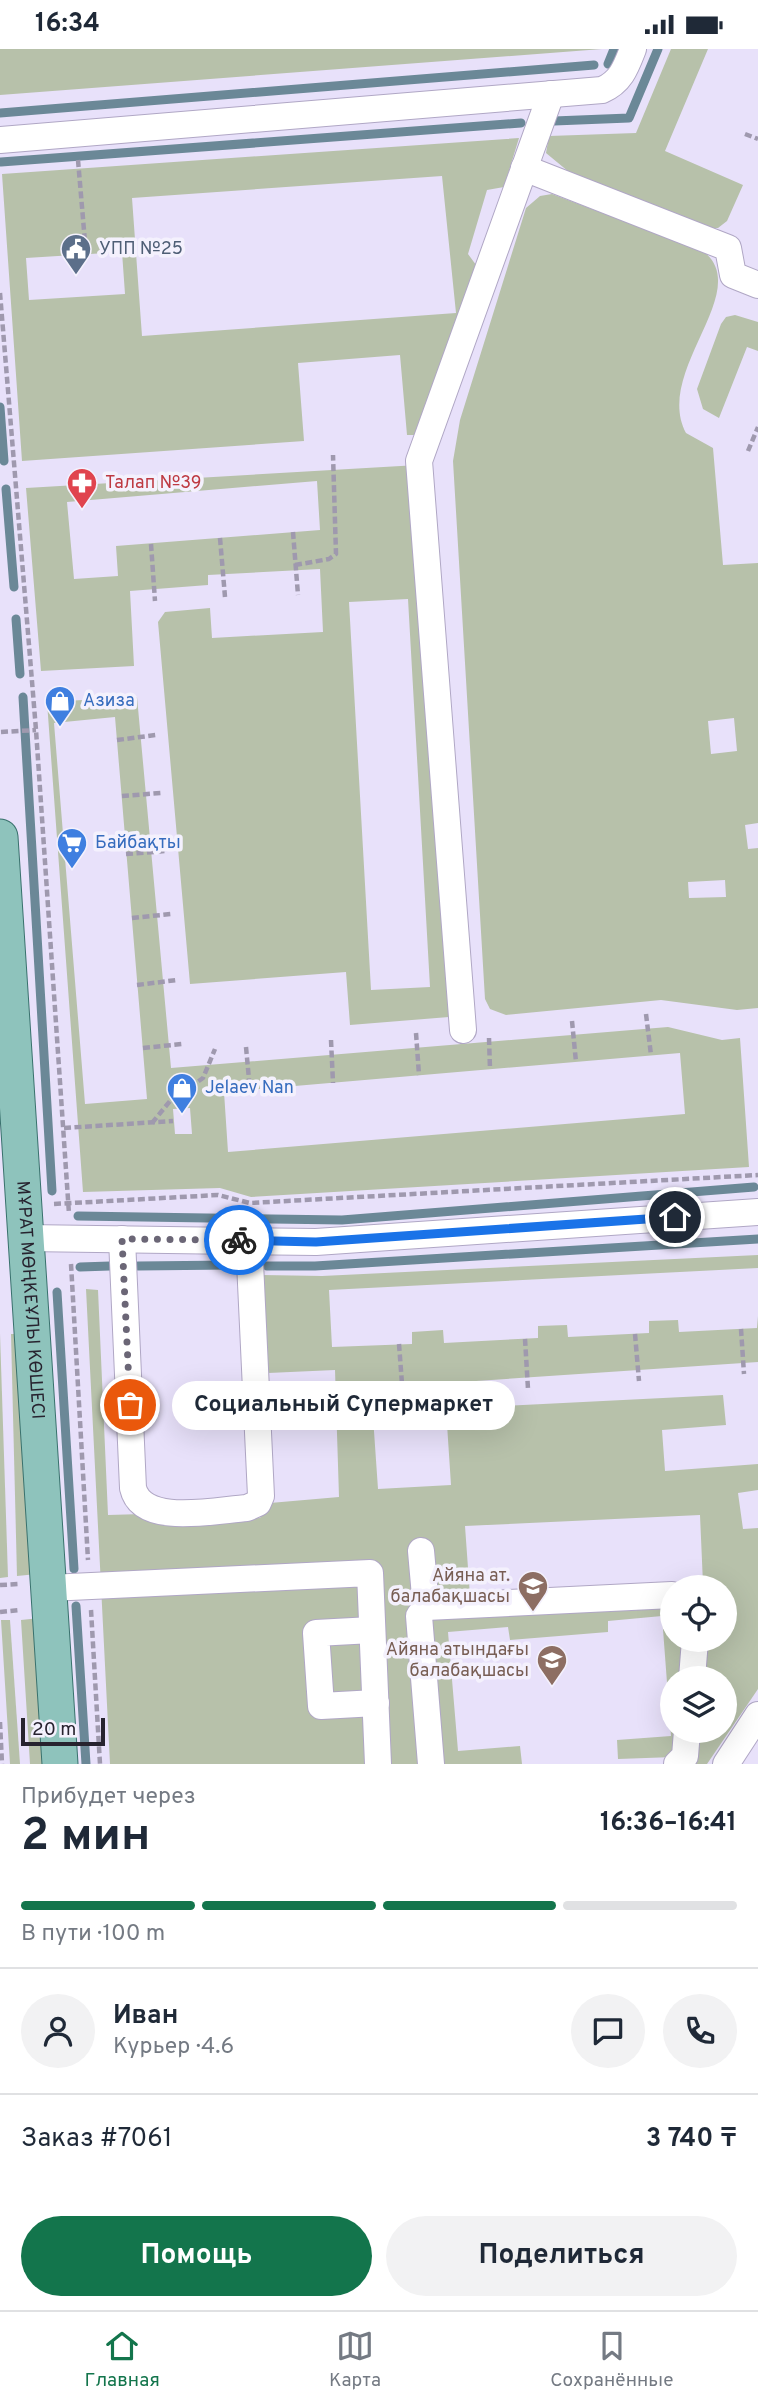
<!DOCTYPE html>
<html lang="ru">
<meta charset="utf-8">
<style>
:root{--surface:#fff;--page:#f2f2f3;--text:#1f2937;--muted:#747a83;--line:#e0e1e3;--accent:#13754c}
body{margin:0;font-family:Overpass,sans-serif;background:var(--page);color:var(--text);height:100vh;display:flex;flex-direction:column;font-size:26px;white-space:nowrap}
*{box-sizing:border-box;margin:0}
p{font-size:23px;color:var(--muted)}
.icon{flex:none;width:38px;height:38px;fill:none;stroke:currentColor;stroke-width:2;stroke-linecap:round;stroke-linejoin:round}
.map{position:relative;height:1715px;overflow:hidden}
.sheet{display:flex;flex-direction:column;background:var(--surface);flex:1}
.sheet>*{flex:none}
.tools{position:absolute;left:660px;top:1526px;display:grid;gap:14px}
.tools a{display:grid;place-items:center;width:77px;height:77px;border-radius:50%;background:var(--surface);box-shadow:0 7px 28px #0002;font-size:35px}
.scale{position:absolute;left:21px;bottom:18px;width:84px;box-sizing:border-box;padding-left:7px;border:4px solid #27232f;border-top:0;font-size:19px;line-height:24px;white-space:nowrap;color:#27232f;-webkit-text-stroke:5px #f4f1fd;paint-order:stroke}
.pin{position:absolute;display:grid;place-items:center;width:60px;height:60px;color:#fff;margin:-30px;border:4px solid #fff;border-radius:50%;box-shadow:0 2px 7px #0007}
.courier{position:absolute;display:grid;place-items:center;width:70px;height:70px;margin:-35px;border:5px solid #1a73e8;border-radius:50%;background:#fff;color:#222;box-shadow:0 2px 9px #0007}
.bubble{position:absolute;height:49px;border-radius:24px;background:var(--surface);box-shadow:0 7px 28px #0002;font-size:23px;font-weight:700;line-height:49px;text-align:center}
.headline em{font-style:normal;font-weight:700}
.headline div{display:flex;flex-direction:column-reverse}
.headline{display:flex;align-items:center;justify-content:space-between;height:119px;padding:0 21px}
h1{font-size:46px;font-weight:700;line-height:52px}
.bar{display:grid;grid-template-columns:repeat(4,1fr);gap:10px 7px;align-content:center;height:84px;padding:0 21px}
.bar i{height:9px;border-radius:5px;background:var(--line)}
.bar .current{background:var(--accent)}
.bar p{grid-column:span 4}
.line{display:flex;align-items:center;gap:18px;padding:0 21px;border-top:2px solid var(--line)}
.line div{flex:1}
.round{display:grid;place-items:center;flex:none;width:74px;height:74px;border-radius:37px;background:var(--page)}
.action{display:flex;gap:14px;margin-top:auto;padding:14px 21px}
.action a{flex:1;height:80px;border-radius:42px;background:var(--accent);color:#fff;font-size:28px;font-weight:700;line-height:80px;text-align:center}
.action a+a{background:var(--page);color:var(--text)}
.status{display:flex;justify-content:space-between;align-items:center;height:49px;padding:0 35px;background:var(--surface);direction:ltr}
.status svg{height:19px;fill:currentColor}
.dock{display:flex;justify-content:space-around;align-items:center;height:98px;border-top:2px solid var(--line);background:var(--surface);font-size:19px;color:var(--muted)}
.dock a{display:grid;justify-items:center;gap:4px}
.dock .current{color:var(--accent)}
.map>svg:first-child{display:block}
.green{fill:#b7c1aa;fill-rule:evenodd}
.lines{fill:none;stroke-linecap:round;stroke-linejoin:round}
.stream{stroke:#6b8897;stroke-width:9}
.minor-casing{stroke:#b0a7c5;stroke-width:28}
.major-casing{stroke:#39716d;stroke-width:37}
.path{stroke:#9f99ae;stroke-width:4.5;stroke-dasharray:7 3.5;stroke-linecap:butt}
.minor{stroke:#fff;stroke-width:26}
.major{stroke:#8ec3bc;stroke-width:35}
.done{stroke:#6b6676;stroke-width:7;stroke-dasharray:0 12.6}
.route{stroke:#1a73e8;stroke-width:9}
.labels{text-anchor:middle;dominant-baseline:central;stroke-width:7;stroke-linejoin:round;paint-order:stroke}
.service-label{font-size:18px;fill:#4e5e75;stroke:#f4f1fd;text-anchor:start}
.health-label{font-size:18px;fill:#be3a42;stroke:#f4f1fd;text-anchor:start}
.shop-label{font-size:18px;fill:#366cbe;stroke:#f4f1fd;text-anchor:start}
.street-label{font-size:18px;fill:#27232f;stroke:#f4f1fd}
.education-label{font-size:18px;fill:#785e54;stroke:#f4f1fd;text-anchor:end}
</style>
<div class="status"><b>16:34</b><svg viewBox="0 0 49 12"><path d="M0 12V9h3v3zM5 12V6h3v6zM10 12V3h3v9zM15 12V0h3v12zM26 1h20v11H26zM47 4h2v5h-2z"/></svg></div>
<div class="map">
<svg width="758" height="1715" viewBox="0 0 758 1715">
<rect width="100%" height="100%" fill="#e8e1fa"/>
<!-- green -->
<g class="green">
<polygon points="0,0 602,0 0,46"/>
<polygon points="671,0 708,0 665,102 743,136 727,172 718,179 709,179 569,123 546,104 549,87 636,84"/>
<path d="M519,89L504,138L487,141L468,205L479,220L416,386H407L400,306L298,314L304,392L22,412L2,125ZM442,127L456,264L142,287L132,149ZM122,203L125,245L29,251L26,209Z"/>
<path d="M552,145L703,202C755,242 653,322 686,384L713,399L723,516L758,514V774L745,776L748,800L758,799V959L737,961L661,951L506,966L490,960L485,950L453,412L460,371L526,159L540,147ZM734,669L737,702L711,705L708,672ZM725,831L726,848L689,849L688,833Z"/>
<polygon points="735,266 758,273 758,302 747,298 719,369 703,360 697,340 721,275 726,268"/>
<path d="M418,416L449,968L350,976L346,923L190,935L158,573L165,563L210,559L212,589L323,583L320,520L208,526V536L130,542L134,617L41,622L26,439ZM317,432L320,481L116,497L118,527L74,530L67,453ZM408,550L430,938L371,941L349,553Z"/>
<path d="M137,648L171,1019L668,978L722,991L740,989L749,1118L251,1148L220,1139L83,1143L47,653ZM115,668L147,1050L85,1055L54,674ZM680,1004L685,1065L228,1103L224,1043ZM190,1059L192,1085H175L173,1060Z"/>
<polygon points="758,1206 758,1219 329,1241 332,1298 412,1295 412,1283 443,1281 444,1294 538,1289 538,1277 567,1276 568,1288 649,1284 649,1272 678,1271 679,1283 757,1279 758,1267 758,1313 371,1339 378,1440 451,1436 446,1360 723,1346 726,1376 662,1381 665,1422 758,1415 758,1441 738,1444 743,1480 758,1479 758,1640 707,1715 689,1715 692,1682 724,1682 724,1629 697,1629 701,1591 724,1591 724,1538 704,1538 703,1535 700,1466 465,1477 470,1547 438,1548 434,1502 424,1715 110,1715 86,1240 98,1241 108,1466 143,1465 173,1474 260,1469 270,1454 339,1448 335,1321 268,1324 262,1226 322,1227"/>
<polygon points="0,1285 8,1528 0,1529"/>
<polygon points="11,1285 18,1285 37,1525 17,1527"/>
<polygon points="672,1553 672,1591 689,1591 686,1629 672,1629 672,1682 681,1682 674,1708 618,1710 617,1691 671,1687 662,1567 608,1572 608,1583 510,1591 508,1578 448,1583 458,1702 520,1697 522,1715 438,1715 429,1567"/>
<polygon points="40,1569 48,1715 30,1715 21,1571"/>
<polygon points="1,1571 10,1571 20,1715 10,1715"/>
</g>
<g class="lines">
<!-- stream -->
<g class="stream">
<polyline points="608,15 614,0"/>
<polyline points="0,64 594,16"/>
<polyline points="554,72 629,69 658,0"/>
<polyline points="1,113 521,74"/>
<polyline points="0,358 4,412"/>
<polyline points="6,440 14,538"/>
<polyline points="16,570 20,625"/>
<polyline points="23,648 52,1142"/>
<polyline points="78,1167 342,1171 754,1138"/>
<polyline points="138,1217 232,1216"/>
<polyline points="267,1217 315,1217 758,1190"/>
<polyline points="80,1218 110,1217"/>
<polyline points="57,1243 74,1520"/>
<polyline points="76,1557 86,1715"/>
</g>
<!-- minor casing -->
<g class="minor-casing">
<g id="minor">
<path d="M0,91L602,41C621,33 626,18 633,0"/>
<polyline points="524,119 728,199 733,226 758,236"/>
<polyline points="463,981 419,412 551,45"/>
<polyline points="26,1189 316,1193 758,1163"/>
<path d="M122,1190L133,1439C142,1478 216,1461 247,1459L258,1454L261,1447L249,1192"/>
<polyline points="421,1502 426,1558"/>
<polyline points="49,1539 370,1524 378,1715"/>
<polyline points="372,1581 316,1584 321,1657 376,1654"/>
<polyline points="692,1629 695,1591"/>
<polyline points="431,1715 419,1567 426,1558 672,1546"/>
<polyline points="677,1715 685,1707 687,1682"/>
<polyline points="726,1715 758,1666"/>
</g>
</g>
<!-- major casing -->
<g class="major-casing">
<g id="major">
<path id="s1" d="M0,788L60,1715"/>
</g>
</g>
<!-- path -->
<g class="path">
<polyline points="745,85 758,90"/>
<polyline points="78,111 86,205"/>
<polyline points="0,244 36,681 69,1165"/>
<polyline points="748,402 758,378"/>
<polyline points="293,483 298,546"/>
<polyline points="220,489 225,548"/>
<polyline points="151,495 155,552"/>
<polyline points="295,516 329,510 336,505 333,406"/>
<polyline points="1,683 36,681"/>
<polyline points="117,691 156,686"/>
<polyline points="122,747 161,744"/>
<polyline points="126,805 166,802"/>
<polyline points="132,869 171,865"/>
<polyline points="137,936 177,931"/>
<polyline points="646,965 651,1006"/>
<polyline points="572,972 576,1013"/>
<polyline points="416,984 419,1026"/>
<polyline points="489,989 490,1020"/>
<polyline points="331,991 333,1034"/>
<polyline points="246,998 250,1041"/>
<polyline points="143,999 182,995"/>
<polyline points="152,1074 170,1052 203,1029 215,1000"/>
<polyline points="64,1079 173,1072"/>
<polyline points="54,1155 218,1146 250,1154 758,1126"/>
<polyline points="71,1215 88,1511"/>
<polyline points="741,1280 744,1325"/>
<polyline points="635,1285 639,1332"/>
<polyline points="525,1290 528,1340"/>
<polyline points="399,1295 403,1348"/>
<polyline points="0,1536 19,1535"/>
<polyline points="91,1561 100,1715"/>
<polyline points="0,1563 20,1561"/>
<polyline points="0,1673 2,1715"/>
</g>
<!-- minor -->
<use href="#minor" class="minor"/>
<!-- major -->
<use href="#major" class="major"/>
</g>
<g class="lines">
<!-- done -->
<polyline class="done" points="130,1356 122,1190 239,1191"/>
<!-- route -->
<polyline class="route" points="239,1191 316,1193 675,1168"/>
</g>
<!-- icons -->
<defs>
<g id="civic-pin" transform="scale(1.575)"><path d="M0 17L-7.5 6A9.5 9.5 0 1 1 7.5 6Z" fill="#5c6f8a" stroke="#f4f1fd"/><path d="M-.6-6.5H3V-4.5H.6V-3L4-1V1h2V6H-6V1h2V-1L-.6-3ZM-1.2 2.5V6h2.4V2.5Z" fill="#fff"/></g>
<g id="pharmacy-pin" transform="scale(1.575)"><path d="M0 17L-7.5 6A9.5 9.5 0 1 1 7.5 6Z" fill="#e0444e" stroke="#f4f1fd"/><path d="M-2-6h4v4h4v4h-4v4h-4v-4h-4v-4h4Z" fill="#fff"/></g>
<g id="shop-pin" transform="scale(1.575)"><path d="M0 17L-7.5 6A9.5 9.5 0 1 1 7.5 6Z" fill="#3f7fe0" stroke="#f4f1fd"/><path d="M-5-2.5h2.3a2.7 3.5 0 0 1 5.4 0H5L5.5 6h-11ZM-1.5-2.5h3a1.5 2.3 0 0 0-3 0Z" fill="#fff"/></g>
<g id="supermarket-pin" transform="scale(1.575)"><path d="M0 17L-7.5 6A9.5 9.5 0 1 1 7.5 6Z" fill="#3f7fe0" stroke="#f4f1fd"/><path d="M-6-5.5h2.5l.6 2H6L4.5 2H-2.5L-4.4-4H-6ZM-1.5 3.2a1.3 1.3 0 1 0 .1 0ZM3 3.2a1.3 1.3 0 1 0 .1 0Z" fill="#fff"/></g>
<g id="school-pin" transform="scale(1.575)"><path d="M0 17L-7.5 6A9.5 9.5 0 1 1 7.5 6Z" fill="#8d6e63" stroke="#f4f1fd"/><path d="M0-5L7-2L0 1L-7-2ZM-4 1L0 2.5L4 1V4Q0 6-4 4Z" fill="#fff"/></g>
</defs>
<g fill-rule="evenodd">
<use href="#civic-pin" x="76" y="200"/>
<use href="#pharmacy-pin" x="82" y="434"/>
<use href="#shop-pin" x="60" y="652"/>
<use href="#supermarket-pin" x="72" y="794"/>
<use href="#shop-pin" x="182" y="1039"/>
<use href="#school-pin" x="533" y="1537"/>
<use href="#school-pin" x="552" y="1611"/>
</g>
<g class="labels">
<!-- service labels -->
<g class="service-label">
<text x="99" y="200">УПП №25</text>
</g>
<!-- health labels -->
<g class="health-label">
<text x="105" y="434">Талап №39</text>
</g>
<!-- shop labels -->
<g class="shop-label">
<text x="83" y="652">Азиза</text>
<text x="95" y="794">Байбақты</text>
<text x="205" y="1039">Jelaev Nan</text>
</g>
<!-- street labels -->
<g class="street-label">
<text stroke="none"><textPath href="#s1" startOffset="464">МҰРАТ МӨҢКЕҰЛЫ КӨШЕСІ</textPath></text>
</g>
<!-- education labels -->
<g class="education-label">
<text x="510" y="1527">Айяна ат.<tspan x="510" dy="21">балабақшасы</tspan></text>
<text x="529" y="1601">Айяна атындағы<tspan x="529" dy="21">балабақшасы</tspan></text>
</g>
</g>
</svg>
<div class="tools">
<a><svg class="icon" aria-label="locate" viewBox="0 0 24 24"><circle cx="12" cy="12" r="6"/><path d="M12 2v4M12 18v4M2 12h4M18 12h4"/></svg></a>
<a><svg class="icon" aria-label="layers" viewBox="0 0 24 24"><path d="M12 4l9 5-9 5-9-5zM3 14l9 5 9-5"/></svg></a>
</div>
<div class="scale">20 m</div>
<div class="pin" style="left:130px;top:1356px;background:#ea580c"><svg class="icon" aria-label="bag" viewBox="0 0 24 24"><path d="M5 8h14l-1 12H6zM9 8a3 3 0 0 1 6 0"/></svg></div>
<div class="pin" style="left:675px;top:1168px;background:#1f2937"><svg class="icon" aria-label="home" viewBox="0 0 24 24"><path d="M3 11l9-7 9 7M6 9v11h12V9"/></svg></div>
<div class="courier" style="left:239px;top:1191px"><svg class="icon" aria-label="bike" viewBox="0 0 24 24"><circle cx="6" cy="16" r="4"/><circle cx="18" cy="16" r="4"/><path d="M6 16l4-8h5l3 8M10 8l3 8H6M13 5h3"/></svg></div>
<div class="bubble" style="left:172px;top:1332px;width:343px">Социальный Супермаркет</div>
</div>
<section class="sheet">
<div class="headline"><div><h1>2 мин</h1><p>Прибудет через</p></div><em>16:36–16:41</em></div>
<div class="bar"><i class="current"></i><i class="current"></i><i class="current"></i><i></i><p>В пути · 100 m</p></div>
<div class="line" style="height:126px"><a class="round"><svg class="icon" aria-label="person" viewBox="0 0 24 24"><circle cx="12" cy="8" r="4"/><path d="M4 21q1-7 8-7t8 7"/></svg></a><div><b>Иван</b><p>Курьер · 4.6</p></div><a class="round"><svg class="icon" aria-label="chat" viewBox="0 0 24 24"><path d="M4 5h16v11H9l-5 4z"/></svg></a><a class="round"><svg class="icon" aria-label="phone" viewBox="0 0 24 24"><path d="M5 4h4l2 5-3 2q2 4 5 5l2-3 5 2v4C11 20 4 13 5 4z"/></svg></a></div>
<div class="line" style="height:91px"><div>Заказ #7061</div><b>3 740 ₸</b></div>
<div class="action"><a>Помощь</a><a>Поделиться</a></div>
</section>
<nav class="dock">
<a class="current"><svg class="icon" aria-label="home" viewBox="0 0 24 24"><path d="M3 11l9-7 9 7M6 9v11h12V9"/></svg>Главная</a>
<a><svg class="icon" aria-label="map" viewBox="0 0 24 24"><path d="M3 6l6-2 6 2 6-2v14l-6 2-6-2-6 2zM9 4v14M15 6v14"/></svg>Карта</a>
<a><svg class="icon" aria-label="saved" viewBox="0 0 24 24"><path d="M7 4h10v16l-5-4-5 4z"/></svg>Сохранённые</a>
</nav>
